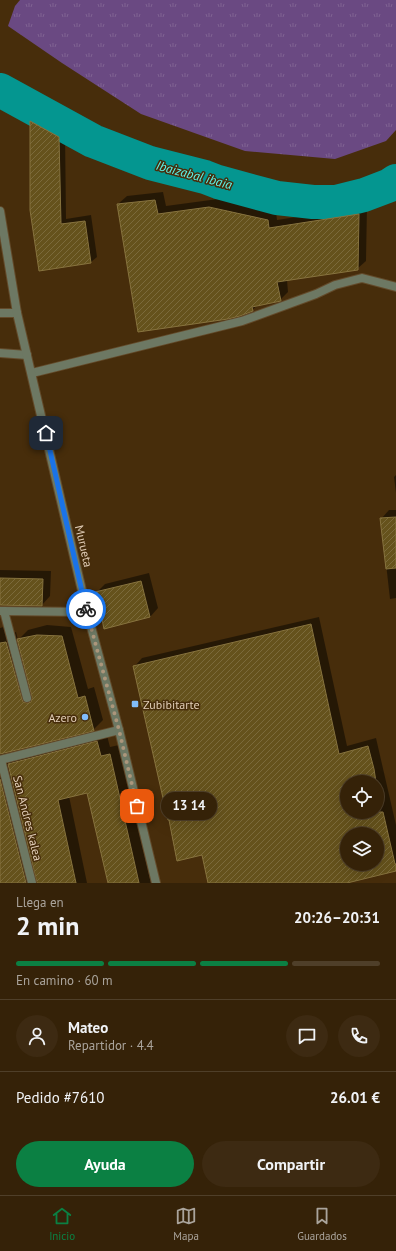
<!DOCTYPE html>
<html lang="es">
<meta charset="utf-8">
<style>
:root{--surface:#352208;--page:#3d2a12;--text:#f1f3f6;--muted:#aaa49c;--line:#4f3f29;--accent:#0b8043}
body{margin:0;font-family:"PT Sans",sans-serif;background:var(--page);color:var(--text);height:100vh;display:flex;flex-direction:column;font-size:15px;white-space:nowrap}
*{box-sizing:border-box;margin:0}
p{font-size:13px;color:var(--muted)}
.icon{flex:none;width:22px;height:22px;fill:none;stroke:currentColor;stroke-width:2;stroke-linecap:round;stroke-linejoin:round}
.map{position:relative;height:883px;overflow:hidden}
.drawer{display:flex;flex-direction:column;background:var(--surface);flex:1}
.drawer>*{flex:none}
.tools{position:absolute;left:340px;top:775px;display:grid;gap:8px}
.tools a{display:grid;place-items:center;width:44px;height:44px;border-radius:50%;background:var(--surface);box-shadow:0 4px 16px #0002,0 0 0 1px var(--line);font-size:20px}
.pin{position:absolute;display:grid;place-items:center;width:34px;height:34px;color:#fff;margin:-17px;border-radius:8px;box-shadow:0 2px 6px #0006}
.courier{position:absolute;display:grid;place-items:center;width:40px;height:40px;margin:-20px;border:3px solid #1a73e8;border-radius:50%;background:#fff;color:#222;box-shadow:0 1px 5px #0007}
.bubble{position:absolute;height:28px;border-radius:14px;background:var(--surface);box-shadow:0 4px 16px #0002,0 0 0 1px var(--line);font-size:13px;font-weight:700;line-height:28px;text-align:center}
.head em{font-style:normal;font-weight:700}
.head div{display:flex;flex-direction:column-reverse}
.head{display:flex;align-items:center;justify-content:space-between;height:68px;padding:0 16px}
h1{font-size:26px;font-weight:700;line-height:30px}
.bar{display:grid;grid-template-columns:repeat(4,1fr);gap:6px 4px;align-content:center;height:48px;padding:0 16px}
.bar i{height:5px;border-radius:3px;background:var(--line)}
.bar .on{background:var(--accent)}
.bar p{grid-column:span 4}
.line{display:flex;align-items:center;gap:10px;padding:0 16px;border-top:1px solid var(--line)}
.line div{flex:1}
.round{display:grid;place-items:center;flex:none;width:42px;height:42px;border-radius:21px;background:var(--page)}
.cta{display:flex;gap:8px;margin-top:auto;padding:8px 16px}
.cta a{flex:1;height:46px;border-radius:24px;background:var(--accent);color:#fff;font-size:16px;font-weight:700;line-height:46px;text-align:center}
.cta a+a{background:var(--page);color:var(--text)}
.dock{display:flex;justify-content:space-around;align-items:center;height:56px;border-top:1px solid var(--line);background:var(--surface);font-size:11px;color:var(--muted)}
.dock a{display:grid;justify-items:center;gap:2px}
.dock .on{color:var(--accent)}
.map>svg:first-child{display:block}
.grass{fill:url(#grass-tufts)}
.shadow{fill:#0007;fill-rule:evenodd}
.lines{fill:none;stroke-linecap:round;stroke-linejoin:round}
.river{stroke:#049690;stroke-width:34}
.building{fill:url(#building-hatch);stroke:#87733e;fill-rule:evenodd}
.service-casing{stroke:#634a2a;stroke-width:10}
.minor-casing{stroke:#634a2a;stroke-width:10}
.tertiary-casing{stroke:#634a2a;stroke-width:10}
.service{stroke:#6d7863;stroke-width:8}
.minor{stroke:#6d7863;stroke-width:8}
.tertiary{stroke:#6d7863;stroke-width:8}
.done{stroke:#ac967b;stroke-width:4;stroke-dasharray:0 7.2}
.route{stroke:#1a73e8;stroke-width:5}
.poi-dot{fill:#81bdfa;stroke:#472d0b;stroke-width:1.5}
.labels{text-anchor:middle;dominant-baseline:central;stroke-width:3;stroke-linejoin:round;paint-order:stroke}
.street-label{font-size:12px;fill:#e2ceb8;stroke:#472d0b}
.poi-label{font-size:12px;fill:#e2ceb8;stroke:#472d0b;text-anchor:start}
.water-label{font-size:13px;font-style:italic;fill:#5df6ed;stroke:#472d0b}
</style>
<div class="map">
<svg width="396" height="883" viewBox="0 0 396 883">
<defs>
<pattern id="grass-tufts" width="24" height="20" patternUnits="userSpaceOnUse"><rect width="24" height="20" fill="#6a4982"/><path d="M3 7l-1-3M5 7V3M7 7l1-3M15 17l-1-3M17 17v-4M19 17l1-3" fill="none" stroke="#7f6292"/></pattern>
<pattern id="building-hatch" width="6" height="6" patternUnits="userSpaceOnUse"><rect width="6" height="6" fill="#65521c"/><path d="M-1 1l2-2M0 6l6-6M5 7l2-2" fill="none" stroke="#7b6a3b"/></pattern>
</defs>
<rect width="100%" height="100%" fill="#472d0b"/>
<!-- grass -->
<polygon class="grass" points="20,0 396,0 396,130 386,141 335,159 245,151 141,114 62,63 8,26 15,6"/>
<!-- shadow -->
<g class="shadow">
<polygon points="37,116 65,131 66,219 91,215 97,257 91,262 31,210 31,121"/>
<polygon points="163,192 166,206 218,199 276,211 277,220 367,206 366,261 357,269 287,280 288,292 280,300 258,305 252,310 118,204 127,196"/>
<polygon points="396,475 396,493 394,477"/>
<polygon points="389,510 396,510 396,598 390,599 381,519"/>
<polygon points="0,570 51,571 50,596 42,605 0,604"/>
<polygon points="149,573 158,608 150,617 101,610 105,606 96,593 105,584"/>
<path d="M319,617L347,746L376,738L396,825V870L343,883H210L203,854L170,818L134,667L142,658ZM347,782H377V812H347ZM347,834H377V864H347Z"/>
<polygon points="11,625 13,633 16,632 18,640 28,630 47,625 71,627 88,689 94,687 103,720 93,730 5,752 8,764 18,754 106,732 110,747 119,745 151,883 109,883 88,792 69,796 87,883 47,883 36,873 26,883 0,883 0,628"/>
</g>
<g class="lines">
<!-- river -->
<polyline class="river" points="0,90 93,141 150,163 205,177 218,182 277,198 313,202 336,202 364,195 390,185 396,181"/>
</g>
<!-- building -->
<g class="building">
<polygon points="30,121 59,137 61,224 85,221 91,263 39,271 30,210"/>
<polygon points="155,200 158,214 209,207 268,220 269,228 359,214 358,270 277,282 281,301 252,307 253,311 240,316 228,319 138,332 117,204"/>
<polygon points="396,517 396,568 386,569 380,518"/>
<polygon points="0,578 43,579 42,606 0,605"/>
<polygon points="141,581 150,617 104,629 100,610 104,609 104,607 99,607 95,592"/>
<path d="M311,624L339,754L368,746L374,769L376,782H347V812H383L395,864H396V871L347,883H208L202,855L177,861L169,820H168L133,666ZM347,834H377V864H347Z"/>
<polygon points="37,635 62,636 78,698 85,696 94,731 0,754 0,643 6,642 22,699 23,702 28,703 31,702 32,697 17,639"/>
<polygon points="97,741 101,756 110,754 139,883 108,883 87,793 58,800 76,883 37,883 8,764"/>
<polygon points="0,779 26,883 0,883"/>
</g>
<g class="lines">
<!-- service casing -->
<g class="service-casing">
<polyline id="service" points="32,373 242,321 316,294 335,285 362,278 396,287"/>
</g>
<!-- minor casing -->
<g class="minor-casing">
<g id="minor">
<polyline points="0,313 17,313"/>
<polyline points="0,353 27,355"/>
<polyline points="1,611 87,612"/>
<polyline points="4,611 27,698"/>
<polyline points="0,760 119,730"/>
<polyline points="1,760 32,883"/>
</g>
</g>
<!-- tertiary casing -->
<g class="tertiary-casing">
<polyline id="tertiary" points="0,211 17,313 87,612 119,730 156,883"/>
</g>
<!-- service -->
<use href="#service" class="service"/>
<!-- minor -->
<use href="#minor" class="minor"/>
<!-- tertiary -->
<use href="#tertiary" class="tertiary"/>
</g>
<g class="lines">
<!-- done -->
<polyline class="done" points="86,609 119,730 137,806"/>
<!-- route -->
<polyline class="route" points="46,433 86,609"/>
</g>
<!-- markers -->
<g class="poi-dot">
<rect x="131" y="700" width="8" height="8" rx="2"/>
<circle cx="85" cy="717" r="4"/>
</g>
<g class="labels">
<!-- street labels -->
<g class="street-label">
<text transform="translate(84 546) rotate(77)">Murueta</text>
<text transform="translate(28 818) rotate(76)">San Andres kalea</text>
</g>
<!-- poi labels -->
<g class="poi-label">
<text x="143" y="704">Zubibitarte</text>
<text x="77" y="717" text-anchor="end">Azero</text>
</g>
<!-- water labels -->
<g class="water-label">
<text transform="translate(194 175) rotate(15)">Ibaizabal ibaia</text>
</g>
</g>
</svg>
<div class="tools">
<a><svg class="icon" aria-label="locate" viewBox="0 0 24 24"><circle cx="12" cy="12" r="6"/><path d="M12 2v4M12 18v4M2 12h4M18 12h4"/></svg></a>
<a><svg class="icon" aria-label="layers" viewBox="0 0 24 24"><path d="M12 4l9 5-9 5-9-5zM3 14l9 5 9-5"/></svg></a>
</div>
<div class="pin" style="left:137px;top:806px;background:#ea580c"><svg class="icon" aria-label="bag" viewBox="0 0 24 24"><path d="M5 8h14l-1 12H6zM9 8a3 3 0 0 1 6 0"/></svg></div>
<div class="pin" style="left:46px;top:433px;background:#1f2937"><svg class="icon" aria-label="home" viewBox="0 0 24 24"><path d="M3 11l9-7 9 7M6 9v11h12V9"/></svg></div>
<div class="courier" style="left:86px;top:609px"><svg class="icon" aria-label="bike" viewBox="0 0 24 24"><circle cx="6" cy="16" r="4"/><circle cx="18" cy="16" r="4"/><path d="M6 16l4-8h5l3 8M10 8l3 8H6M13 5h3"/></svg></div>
<div class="bubble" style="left:161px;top:792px;width:56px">13 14</div>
</div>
<section class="drawer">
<div class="head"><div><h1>2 min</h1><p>Llega en</p></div><em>20:26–20:31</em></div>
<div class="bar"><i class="on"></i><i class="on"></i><i class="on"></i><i></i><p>En camino · 60 m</p></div>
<div class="line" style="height:72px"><a class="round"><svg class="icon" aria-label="person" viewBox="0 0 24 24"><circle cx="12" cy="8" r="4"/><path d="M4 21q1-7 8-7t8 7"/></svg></a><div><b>Mateo</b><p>Repartidor · 4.4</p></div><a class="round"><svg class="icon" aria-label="chat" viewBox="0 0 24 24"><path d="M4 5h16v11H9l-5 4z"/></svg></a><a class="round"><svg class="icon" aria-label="phone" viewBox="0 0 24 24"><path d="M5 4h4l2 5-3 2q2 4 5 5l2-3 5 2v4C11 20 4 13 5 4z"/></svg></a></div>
<div class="line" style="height:52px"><div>Pedido #7610</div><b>26.01 €</b></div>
<div class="cta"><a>Ayuda</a><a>Compartir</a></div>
</section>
<nav class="dock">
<a class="on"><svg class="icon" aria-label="home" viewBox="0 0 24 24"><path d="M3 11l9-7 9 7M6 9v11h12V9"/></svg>Inicio</a>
<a><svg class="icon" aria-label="map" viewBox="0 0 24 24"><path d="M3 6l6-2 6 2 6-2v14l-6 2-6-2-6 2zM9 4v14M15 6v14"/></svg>Mapa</a>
<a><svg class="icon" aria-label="saved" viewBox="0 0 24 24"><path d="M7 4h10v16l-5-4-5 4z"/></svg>Guardados</a>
</nav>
